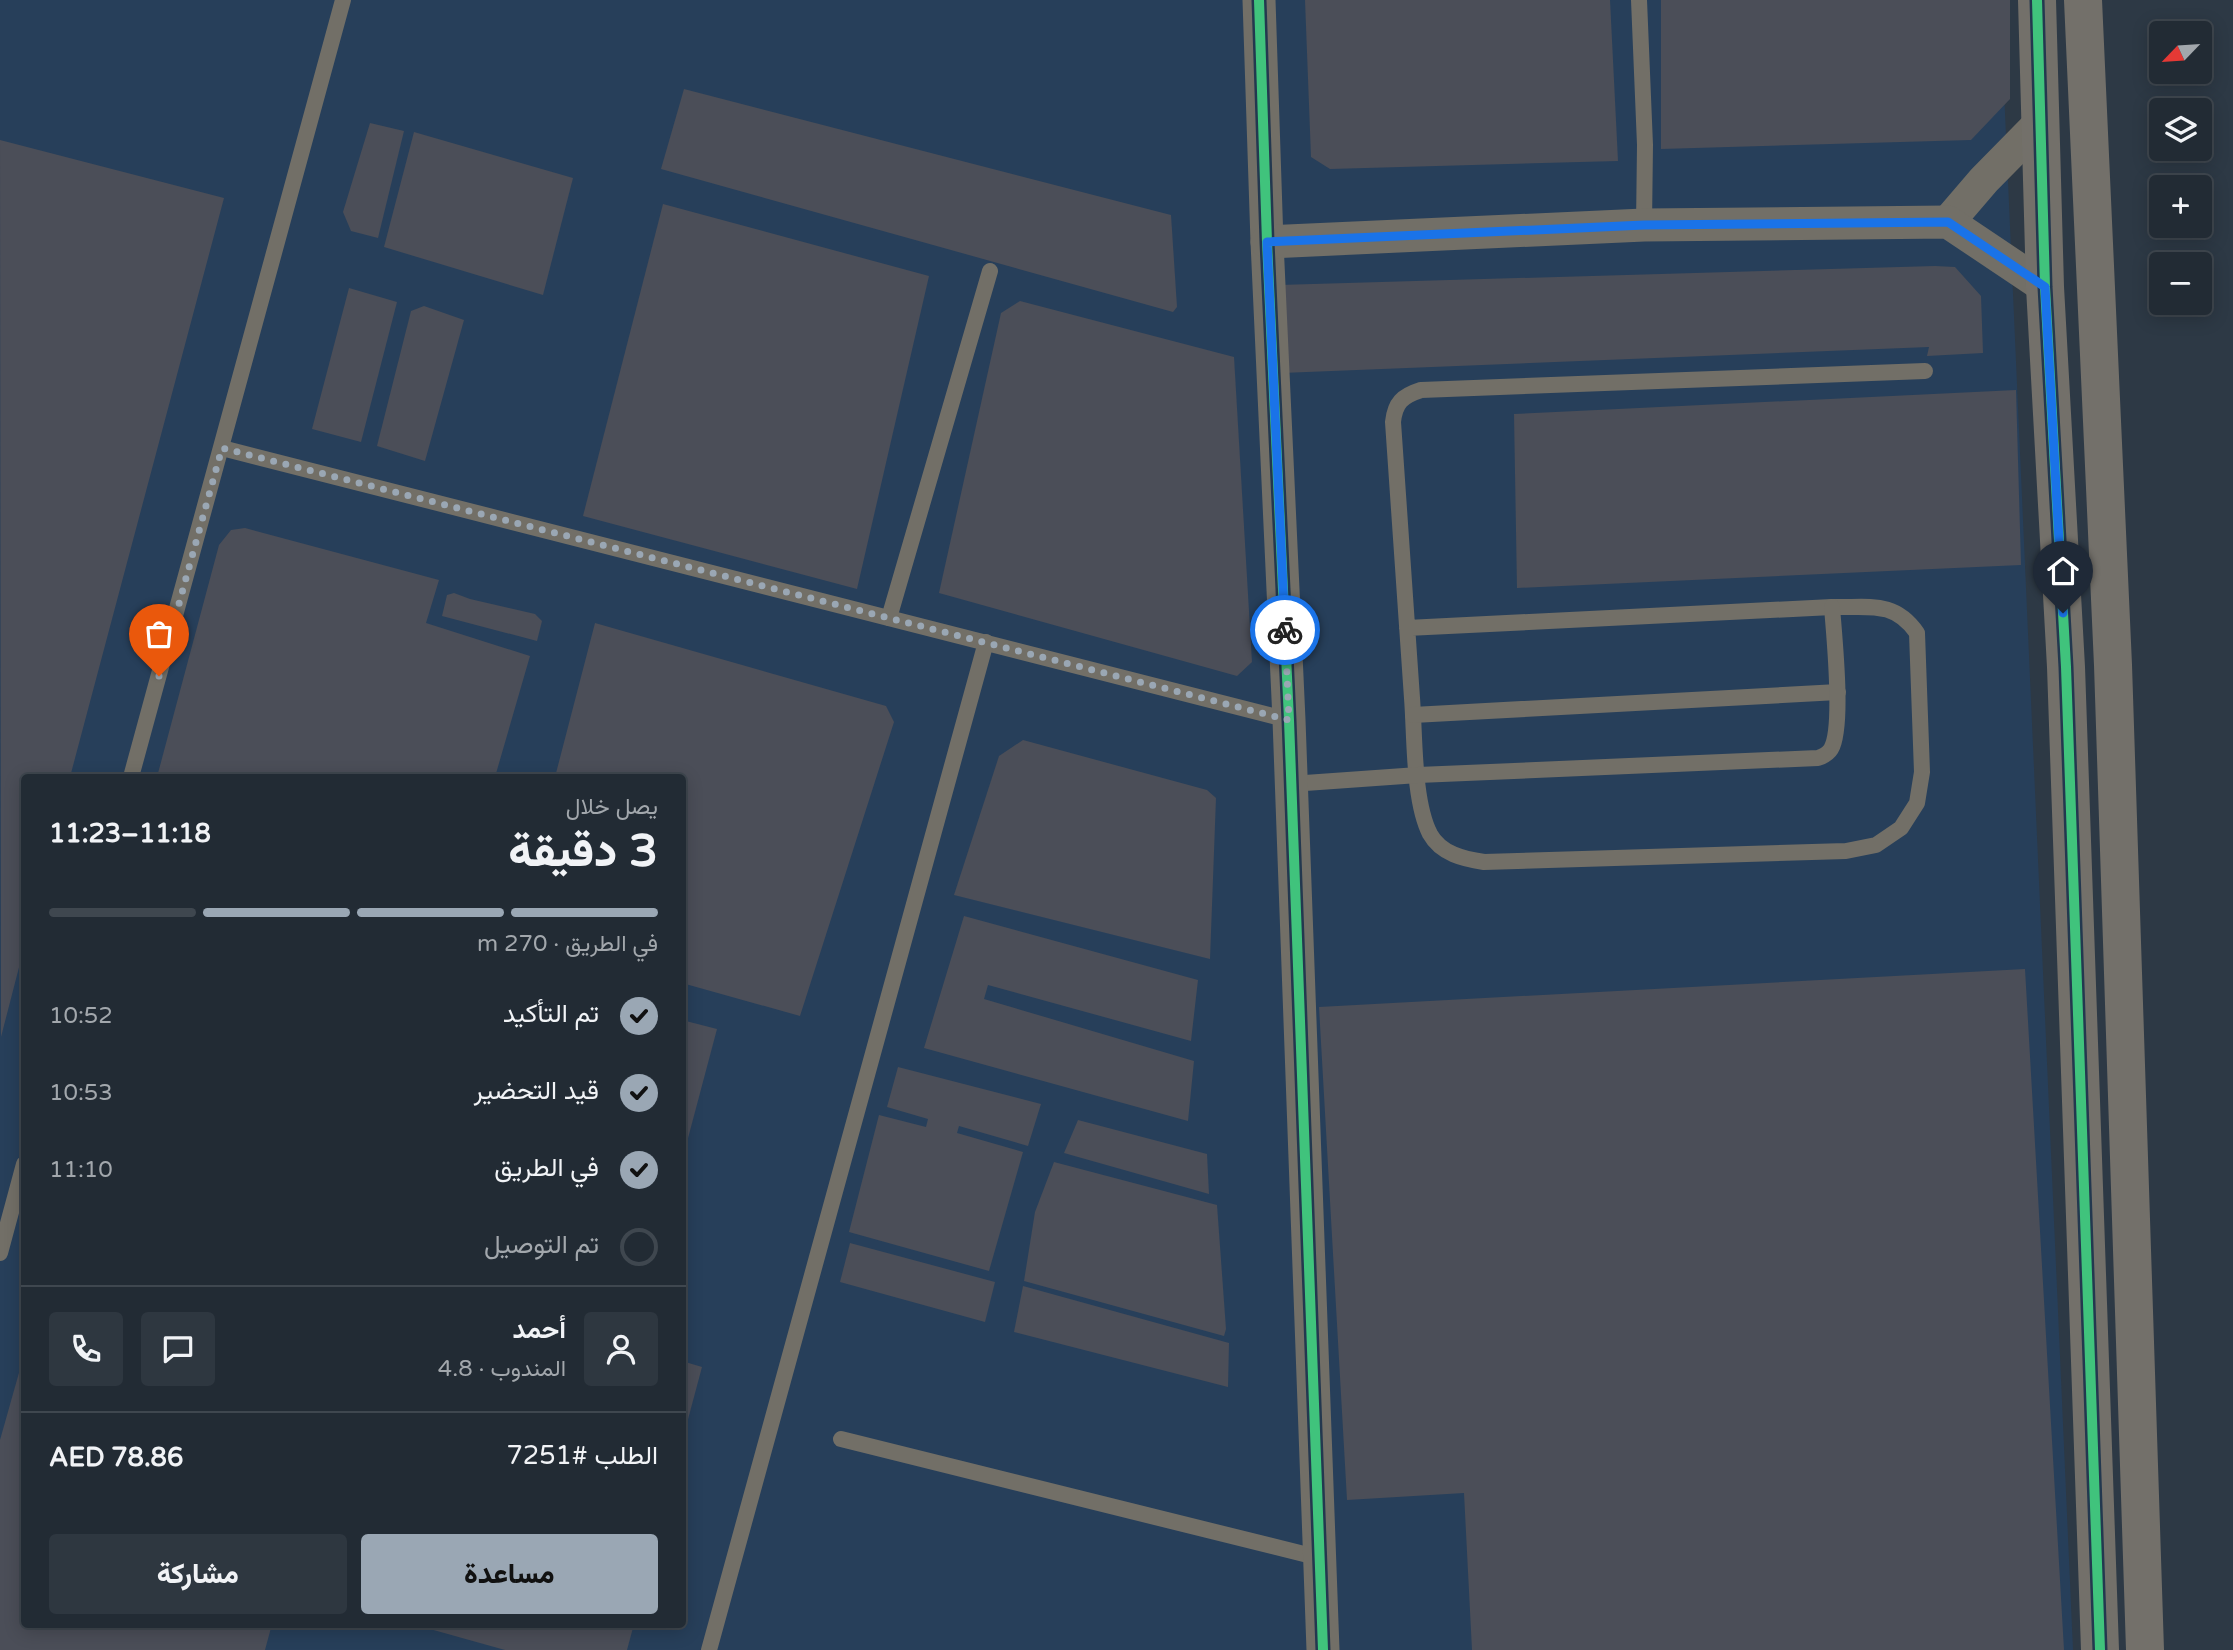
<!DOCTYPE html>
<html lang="ar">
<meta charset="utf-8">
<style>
:root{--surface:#222b34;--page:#2e3740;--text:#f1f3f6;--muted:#a2a7ac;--line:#3f474f;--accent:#9aa7b4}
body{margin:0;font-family:"Varela Round",Vazirmatn,sans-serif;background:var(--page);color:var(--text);direction:rtl;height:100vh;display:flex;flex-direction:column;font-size:26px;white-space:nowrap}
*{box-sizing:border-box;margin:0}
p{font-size:23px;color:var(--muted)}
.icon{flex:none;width:38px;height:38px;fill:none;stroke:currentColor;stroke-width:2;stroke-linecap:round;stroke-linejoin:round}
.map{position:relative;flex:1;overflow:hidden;direction:ltr}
.sheet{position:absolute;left:21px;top:774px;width:665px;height:854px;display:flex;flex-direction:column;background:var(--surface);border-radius:7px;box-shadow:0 4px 18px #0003,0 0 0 2px var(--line);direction:rtl}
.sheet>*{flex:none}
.needle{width:46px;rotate:245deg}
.controls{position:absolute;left:2149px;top:21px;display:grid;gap:14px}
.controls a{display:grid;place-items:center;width:63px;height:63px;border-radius:7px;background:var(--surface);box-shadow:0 4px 18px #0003,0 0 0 2px var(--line);font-size:35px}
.pin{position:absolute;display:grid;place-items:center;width:60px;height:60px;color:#fff;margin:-72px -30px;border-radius:50% 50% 50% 0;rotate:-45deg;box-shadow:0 0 7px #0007}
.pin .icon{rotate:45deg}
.courier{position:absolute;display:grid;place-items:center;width:70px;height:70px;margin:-35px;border:5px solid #1a73e8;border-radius:50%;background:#fff;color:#222;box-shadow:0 2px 9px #0007}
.summary em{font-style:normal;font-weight:800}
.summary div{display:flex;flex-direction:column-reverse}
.summary{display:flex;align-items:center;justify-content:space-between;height:119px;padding:0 28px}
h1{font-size:46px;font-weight:800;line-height:52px}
.bar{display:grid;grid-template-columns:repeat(4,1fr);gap:10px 7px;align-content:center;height:84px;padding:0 28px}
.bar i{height:9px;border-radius:5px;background:var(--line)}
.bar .active{background:var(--accent)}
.bar p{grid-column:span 4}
.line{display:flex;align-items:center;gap:18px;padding:0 28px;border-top:2px solid var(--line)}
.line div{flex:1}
.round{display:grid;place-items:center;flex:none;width:74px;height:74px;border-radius:7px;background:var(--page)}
ol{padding:0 28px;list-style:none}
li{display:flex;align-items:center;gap:21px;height:77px}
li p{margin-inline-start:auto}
li .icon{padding:7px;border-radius:50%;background:var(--accent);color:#111;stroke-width:4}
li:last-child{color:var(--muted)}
li i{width:38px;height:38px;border:4px solid var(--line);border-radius:50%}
.button{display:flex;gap:14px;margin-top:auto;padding:14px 28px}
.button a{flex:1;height:80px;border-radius:7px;background:var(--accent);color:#111;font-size:28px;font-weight:800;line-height:80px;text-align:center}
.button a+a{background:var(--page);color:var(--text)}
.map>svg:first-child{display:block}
.built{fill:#273f5a;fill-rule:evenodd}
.building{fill:#4b4e58}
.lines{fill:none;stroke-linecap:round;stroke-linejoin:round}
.lane{stroke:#726f67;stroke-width:16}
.street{stroke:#726f67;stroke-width:33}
.secondary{stroke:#73706a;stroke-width:38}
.cycleway-casing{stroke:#23384f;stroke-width:15}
.cycleway{stroke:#40c37c;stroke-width:10}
.done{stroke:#9aa7b4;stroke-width:7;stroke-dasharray:0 12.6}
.route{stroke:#1a73e8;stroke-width:9}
</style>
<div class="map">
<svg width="2233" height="1650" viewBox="0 0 2233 1650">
<rect width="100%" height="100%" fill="#2d3945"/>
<!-- built -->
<path class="built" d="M0,0H2000L2073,1650H0ZM24,777H682V1624H24Z"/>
<!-- building -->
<g class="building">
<polygon points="1305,0 1610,0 1618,161 1330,169 1311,157"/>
<polygon points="1661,0 2010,0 2010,99 1971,140 1661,149"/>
<polygon points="684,89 1171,215 1177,307 1173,312 661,169"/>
<polygon points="370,123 404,131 378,238 351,231 343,212"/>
<polygon points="414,132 573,178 543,295 384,247"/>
<polygon points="0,140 224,198 70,777 24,777 24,948 1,1037"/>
<polygon points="663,204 929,276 857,589 583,516"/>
<polygon points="1935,266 1955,267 1981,296 1983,353 1927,356 1929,347 1282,373 1279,285"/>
<polygon points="349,288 397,302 361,442 312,429"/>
<polygon points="1020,301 1234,357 1252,662 1237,676 939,593 1001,313"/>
<polygon points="424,306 464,320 425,461 377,446 411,311"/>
<polygon points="2016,390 2021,565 1517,588 1514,414"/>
<polygon points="245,528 439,580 426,623 530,656 495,777 157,777 219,545 231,530"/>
<polygon points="454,593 470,599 535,614 542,621 537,641 442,616 447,595"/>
<polygon points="595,623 886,706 894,722 800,1016 682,983 682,777 555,777"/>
<polygon points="1023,740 1207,790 1216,798 1210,959 954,895 999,756"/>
<polygon points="964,916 1198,980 1191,1041 988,985 984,999 1194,1061 1188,1121 924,1048"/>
<polygon points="2025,969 2064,1650 1472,1650 1464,1493 1347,1500 1319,1007"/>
<polygon points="682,1020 717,1029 683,1157 682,1157"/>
<polygon points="898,1067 1041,1104 1028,1146 959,1126 957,1133 1023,1152 989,1271 849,1232 879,1115 926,1127 928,1119 887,1107"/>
<polygon points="1078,1120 1207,1154 1209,1194 1064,1153"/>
<polygon points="1054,1162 1217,1205 1226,1329 1224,1336 1024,1281 1035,1212"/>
<polygon points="850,1243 995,1282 985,1322 840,1282"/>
<polygon points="1023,1286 1229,1343 1228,1387 1014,1332"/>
<polygon points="24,1355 24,1624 272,1624 265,1650 0,1650 0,1440"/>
<polygon points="682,1361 702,1367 683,1438 682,1438"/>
<polygon points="412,1624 634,1624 627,1650 505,1650"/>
</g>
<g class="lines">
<!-- lane -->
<g class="lane">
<polyline points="1639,0 1645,145 1644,225"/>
<polyline points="222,448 1289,720"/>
<polyline points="889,618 990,271"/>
<path d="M1407,628L1832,607C1869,608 1894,600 1917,633L1922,772L1917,803L1901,828L1876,845L1846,851L1484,862C1464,859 1441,854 1430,834C1413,801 1415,736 1412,698C1406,606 1399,514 1393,422C1395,403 1402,396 1421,390L1925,371"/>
<polyline points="1413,715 1838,692"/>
<polyline points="131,777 343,0"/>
<path d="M1291,784L1418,775L1818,758C1824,756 1828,754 1831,749C1844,727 1834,635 1832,607"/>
<polyline points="0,1253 24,1164"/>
<polyline points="841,1439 1320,1558"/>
<polyline points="709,1650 986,642"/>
</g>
<!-- street -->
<g class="street">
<polyline points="1259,0 1267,242 1289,720 1323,1650"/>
<polyline points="1948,222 1984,180 2040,123"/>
<polyline points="1267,242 1644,225 1948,222 2045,287"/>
</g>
<!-- secondary -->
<g class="secondary">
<polyline points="2037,0 2045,287 2066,667 2100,1650"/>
<polyline points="2083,0 2113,665 2145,1650"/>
</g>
<!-- cycleway casing -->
<g class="cycleway-casing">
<g id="cycleway">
<polyline points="1259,0 1267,242 1289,720 1323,1650"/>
<polyline points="2037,0 2045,287 2066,667 2100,1650"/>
</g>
</g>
<!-- cycleway -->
<use href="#cycleway" class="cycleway"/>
</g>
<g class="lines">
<!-- done -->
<polyline class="done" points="159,676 222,448 1289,720 1285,630"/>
<!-- route -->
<polyline class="route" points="1285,630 1267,242 1644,225 1948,222 2045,287 2063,613"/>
</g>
</svg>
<div class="controls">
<a><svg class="needle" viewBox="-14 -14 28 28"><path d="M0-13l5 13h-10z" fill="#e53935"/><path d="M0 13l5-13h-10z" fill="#a2a7ac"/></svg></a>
<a><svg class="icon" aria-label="layers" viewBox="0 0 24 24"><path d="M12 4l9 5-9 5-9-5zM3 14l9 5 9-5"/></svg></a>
<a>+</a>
<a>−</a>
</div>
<div class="pin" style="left:159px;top:676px;background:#ea580c"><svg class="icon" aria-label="bag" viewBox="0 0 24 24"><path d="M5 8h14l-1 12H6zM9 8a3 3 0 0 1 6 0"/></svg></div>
<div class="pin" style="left:2063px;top:613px;background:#1f2937"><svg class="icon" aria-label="home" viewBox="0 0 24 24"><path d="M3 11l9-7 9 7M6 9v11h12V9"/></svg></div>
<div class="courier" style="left:1285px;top:630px"><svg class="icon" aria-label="bike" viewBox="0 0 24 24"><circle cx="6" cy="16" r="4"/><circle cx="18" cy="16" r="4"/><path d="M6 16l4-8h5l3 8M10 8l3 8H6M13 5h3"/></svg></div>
<section class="sheet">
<div class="summary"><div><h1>3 دقيقة</h1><p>يصل خلال</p></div><em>11:18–11:23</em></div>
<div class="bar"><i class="active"></i><i class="active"></i><i class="active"></i><i></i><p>في الطريق · 270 m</p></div>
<ol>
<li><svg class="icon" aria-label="check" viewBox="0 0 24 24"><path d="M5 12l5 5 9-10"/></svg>تم التأكيد<p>10:52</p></li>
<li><svg class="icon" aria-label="check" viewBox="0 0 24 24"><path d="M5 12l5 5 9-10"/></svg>قيد التحضير<p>10:53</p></li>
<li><svg class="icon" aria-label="check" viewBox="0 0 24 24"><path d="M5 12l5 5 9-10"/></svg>في الطريق<p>11:10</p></li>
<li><i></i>تم التوصيل</li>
</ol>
<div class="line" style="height:126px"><a class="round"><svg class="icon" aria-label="person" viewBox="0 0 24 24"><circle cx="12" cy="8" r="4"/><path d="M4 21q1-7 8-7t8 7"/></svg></a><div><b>أحمد</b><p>المندوب · 4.8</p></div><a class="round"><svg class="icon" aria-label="chat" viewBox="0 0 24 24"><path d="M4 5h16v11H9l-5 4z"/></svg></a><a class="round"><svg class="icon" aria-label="phone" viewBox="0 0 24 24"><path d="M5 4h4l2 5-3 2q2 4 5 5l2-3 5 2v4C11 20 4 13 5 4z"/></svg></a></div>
<div class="line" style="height:91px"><div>الطلب #7251</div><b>AED 78.86</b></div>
<div class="button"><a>مساعدة</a><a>مشاركة</a></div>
</section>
</div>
